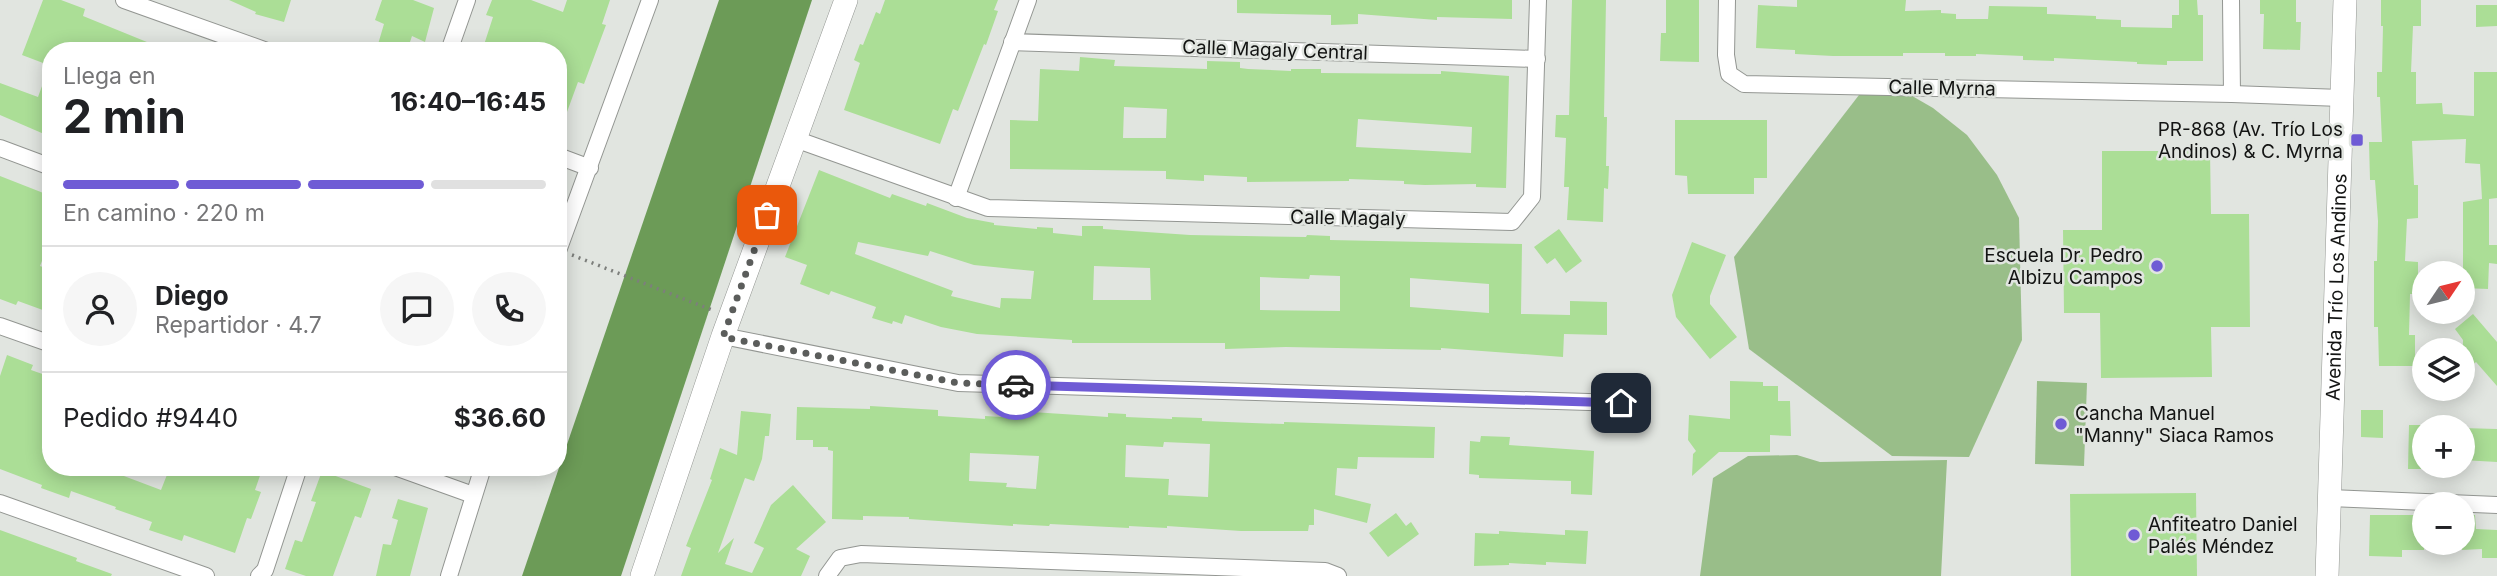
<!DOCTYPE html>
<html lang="es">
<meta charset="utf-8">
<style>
:root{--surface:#fff;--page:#f6f6f6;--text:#202124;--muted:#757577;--line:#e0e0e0;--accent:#6f5bd5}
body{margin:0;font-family:Inter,sans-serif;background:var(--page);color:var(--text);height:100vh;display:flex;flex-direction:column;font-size:26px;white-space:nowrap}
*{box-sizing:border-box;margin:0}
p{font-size:23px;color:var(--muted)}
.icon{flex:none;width:38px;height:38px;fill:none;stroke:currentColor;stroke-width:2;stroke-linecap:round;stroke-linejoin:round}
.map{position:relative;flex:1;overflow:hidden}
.details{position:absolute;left:42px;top:42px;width:525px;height:434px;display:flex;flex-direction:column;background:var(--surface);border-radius:28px;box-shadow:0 4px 18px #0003}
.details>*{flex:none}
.needle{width:46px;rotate:55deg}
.fabs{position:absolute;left:2412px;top:261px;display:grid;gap:14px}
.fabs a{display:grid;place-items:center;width:63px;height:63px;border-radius:50%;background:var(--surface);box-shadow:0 4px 18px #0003;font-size:35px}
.pin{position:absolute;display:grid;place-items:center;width:60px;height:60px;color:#fff;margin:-30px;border-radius:14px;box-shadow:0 4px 10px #0006}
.courier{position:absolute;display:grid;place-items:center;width:70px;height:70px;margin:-35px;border:5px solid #6f5bd5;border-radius:50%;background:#fff;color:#222;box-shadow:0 2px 9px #0007}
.overview em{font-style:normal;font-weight:700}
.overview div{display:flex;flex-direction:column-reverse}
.overview{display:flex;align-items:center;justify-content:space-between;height:119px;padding:0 21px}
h1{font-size:46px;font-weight:700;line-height:52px}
.bar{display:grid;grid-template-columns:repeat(4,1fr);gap:10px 7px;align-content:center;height:84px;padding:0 21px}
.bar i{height:9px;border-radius:5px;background:var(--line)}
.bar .active{background:var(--accent)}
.bar p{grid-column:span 4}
.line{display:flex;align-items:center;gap:18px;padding:0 21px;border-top:2px solid var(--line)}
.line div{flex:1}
.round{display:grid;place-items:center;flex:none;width:74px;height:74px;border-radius:37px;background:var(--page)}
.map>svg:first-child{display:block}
.green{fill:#99be89}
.water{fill:#6c9b57}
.building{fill:#abde96;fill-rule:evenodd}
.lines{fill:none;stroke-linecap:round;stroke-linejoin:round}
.street-casing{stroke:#939692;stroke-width:18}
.secondary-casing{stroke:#939692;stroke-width:24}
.path{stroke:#7d7f7c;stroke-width:3.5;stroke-dasharray:2 5;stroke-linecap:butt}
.street{stroke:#fff;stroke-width:16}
.secondary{stroke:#fff;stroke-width:23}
.done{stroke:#5b5d5b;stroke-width:7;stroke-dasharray:0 12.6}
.route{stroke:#6f5bd5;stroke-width:9}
.poi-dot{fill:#6f5bd5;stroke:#e1e5e0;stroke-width:2.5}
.labels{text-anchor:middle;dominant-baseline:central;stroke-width:5;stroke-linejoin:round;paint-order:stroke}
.street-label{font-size:19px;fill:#131413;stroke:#e1e5e0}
.poi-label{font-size:19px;fill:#131413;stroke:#e1e5e0;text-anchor:end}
</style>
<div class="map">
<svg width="2497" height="576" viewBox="0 0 2497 576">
<rect width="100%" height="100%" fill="#e1e5e0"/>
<!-- green -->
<g class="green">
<polygon points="1907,93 1933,108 1967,135 1997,175 2019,218 2022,340 1969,457 1892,456 1749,349 1734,257 1859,95"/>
<polygon points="2037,381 2087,383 2084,466 2035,464"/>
<polygon points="1797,455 1820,462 1947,460 1941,576 1700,576 1713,478 1748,456"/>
</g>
<!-- water -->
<polygon class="water" points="719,0 812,0 621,576 522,576"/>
<!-- building -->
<g class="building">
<polygon points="43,0 61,0 85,9 83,16 169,51 51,51 51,66 22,55"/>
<polygon points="229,0 291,0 284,22 255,14 256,12"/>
<polygon points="382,0 413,0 434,8 425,42 412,36 407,51 376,51 384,24 375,20"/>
<polygon points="492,0 531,0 563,12 567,0 610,0 602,24 606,25 584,84 578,82 560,131 558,51 482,51 493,17 486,15"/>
<polygon points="885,0 998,0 994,10 998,11 986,45 984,44 958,111 953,109 940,144 844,110 860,63 854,60 860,44 863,45 876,12 880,14"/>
<polygon points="1237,0 1512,0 1512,19 1437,17 1437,20 1358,14 1358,24 1331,25 1331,15 1237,13"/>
<polygon points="1572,0 1606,0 1604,117 1607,117 1606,166 1609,166 1608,189 1604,188 1603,222 1567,220 1569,187 1564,187 1566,138 1555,137 1556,115 1569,115"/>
<polygon points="1666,0 1699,0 1699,62 1660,61 1661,33 1666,33"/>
<polygon points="1797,0 1906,0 1905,11 1941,10 1941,13 1956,14 1956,19 1988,19 1989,6 2047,7 2047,14 2096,16 2096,19 2121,20 2121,27 2172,28 2172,15 2179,15 2179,0 2197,0 2198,15 2203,15 2203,61 2167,61 2167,65 2137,64 2137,62 2054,58 2054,61 2023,60 2023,56 1976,54 1976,56 1945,56 1945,53 1903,53 1903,56 1833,56 1795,54 1795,50 1756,48 1758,5 1797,7"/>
<polygon points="2260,0 2296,0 2296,22 2301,22 2300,50 2263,49 2264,14 2260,14"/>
<polygon points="2381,0 2421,0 2421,26 2413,26 2411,72 2416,72 2416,104 2442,103 2443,114 2474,116 2474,72 2497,72 2497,198 2489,199 2489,245 2497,245 2497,264 2489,263 2488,289 2463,288 2463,202 2482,199 2480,164 2465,163 2466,139 2412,141 2414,185 2418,185 2418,218 2407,219 2405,261 2418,262 2418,294 2410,294 2409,335 2415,335 2415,366 2379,366 2378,327 2374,327 2374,261 2377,261 2378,221 2375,180 2370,180 2369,142 2382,142 2380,97 2377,97 2377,72 2382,72 2383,26 2381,26"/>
<polygon points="2476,5 2497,5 2497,26 2476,27"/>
<path d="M1080,57L1115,60L1114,66L1207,69V61L1240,62V68L1248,69L1291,71V69H1321V73L1441,74V71L1509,76L1506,188L1476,187V184L1425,185L1404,184V181L1349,179V181L1247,182V177L1204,175V181L1166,179V171L1010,169V120L1038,121L1040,69L1079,71ZM1124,107L1167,109L1166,138H1123ZM1358,119L1472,127L1471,153L1356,147Z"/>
<polygon points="49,67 51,68 51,137 0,115 0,83 38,97"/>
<polygon points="1675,120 1767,120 1767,178 1754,178 1754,194 1688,194 1687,176 1675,175"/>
<polygon points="2102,151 2210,151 2211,214 2249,214 2250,327 2211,327 2212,377 2101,378 2100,313 2064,313 2063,230 2102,230"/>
<path d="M819,170L890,198L892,194L926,206L927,203L967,218L994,223V225L1037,229V227L1053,228V233L1082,236V226H1103V229L1190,235L1306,237L1307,235L1330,236V240L1522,244L1521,314L1570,315V301L1607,302V335L1564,334L1563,357L1441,348V350L1286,347L1225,349V343H1072V340L977,334L941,327L905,315L902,324L893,321L892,324L872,318L876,307L831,291L829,295L800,284L807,265L785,257ZM858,242L928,256L930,251L974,265L1034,271L1031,299L1001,298L1000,308L951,296L953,291L855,254ZM1094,266L1150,268L1151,300H1093ZM1310,275L1340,276V311L1260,310V277L1309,279ZM1410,278L1489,284V313L1410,307Z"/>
<polygon points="0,176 51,196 51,238 40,266 51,270 51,313 18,301 16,305 0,299"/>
<polygon points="1559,229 1582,261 1566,273 1555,258 1547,264 1534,247"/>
<polygon points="1692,242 1726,255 1710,296 1710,304 1737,337 1710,359 1676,317 1672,295"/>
<polygon points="2473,314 2497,342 2497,386 2476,362 2462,374 2463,340 2455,329"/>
<polygon points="7,355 33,365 31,370 51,377 51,428 42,452 51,455 51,467 100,467 161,490 170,467 263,467 255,490 261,492 251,519 247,518 235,553 184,535 182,541 149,530 152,522 115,509 116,507 71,491 69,498 41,488 42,485 0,469 0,376"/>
<polygon points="1730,381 1763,382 1763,386 1778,386 1778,401 1790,401 1791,436 1770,435 1770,452 1719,452 1692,476 1693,454 1696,451 1688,440 1689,415 1730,419"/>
<path d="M870,406L938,410V416L985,419V416L1017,418V411L1093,416L1108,417V413L1126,414V417L1172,419V417L1202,418V421L1252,423L1284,424V422L1435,427L1434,458L1358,457L1357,469L1337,468L1335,495L1371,504L1367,523L1314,509V525H1309L1308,531H1241L1167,526V528L1129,526V528L1050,524L1049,526L1013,524V526L909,519V517L863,516V520L832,519L833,451L828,450V447H813V440H796L797,407L870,409ZM1164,442L1210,444L1208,497L1168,495L1169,479L1125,477L1126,445L1163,447ZM970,453L1039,456L1036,489L1006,487L1007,483L969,481Z"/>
<polygon points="2361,410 2383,410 2383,438 2361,437"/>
<polygon points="741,411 771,414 769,436 765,436 762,459 754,481 745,478 718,553 734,538 725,564 752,573 764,548 754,543 771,505 793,485 826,522 796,549 810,556 801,576 681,576 691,548 686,546 712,480 710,479 720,448 737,455"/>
<polygon points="2409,425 2424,425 2424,469 2408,469"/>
<polygon points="2462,428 2497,429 2497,462 2462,460"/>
<polygon points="1481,436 1510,437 1509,445 1594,451 1592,495 1571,494 1571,481 1479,478 1479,475 1469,474 1470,441 1480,442"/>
<polygon points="322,471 371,489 361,518 355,516 333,576 306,576 285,569 295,540 302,542 316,502 311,501"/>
<polygon points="2196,493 2197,576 2071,576 2070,494"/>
<polygon points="398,499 428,508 410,576 376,576 383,544 391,545 398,520 392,518"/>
<polygon points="1396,513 1406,526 1411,522 1419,534 1388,557 1369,533"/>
<polygon points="2462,514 2475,515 2476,529 2497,530 2497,558 2482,558 2482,549 2462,550"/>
<polygon points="2370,515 2424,515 2424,550 2402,550 2402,557 2369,556"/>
<polygon points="0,530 77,558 76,561 112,574 111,576 0,576"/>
<polygon points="1565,530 1588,531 1586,564 1546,562 1546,565 1509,563 1509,565 1474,566 1475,533 1499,534 1499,531 1565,535"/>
</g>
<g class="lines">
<!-- street casing -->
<g class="street-casing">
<g id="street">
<polyline points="124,0 267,51"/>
<polyline points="1727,0 1726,55 1729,74 1744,84 2232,94 2231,0"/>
<polyline points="1012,42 1537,59"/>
<polyline points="449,51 467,0"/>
<polyline points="2232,94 2341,98"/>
<polyline points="795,139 988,208 1512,222 1532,197 1538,0"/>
<polyline points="0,148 51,167"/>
<polyline points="558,156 590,168"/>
<polyline points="956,198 1028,0"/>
<polyline points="558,251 650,0"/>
<polyline points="0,326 51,344"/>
<polyline points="723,336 958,383 1621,403"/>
<polyline points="395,467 473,495"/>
<polyline points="2330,498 2497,505"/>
<polyline points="0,503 206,576"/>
<polyline points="259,576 265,570 299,467"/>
<polyline points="449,576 483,467"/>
<polyline points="827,576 840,558 861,554 1325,571 1338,576"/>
</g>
</g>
<!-- secondary casing -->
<g class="secondary-casing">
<g id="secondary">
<polyline points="642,576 723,336 846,0"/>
<path id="s1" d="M2327,576L2345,0"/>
</g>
</g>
<!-- path -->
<polyline class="path" points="572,255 712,310"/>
<!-- street -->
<use href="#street" class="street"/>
<!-- secondary -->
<use href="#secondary" class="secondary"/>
</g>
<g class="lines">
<!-- done -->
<polyline class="done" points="767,215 723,337 958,383 1016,385"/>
<!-- route -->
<polyline class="route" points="1016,385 1621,403"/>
</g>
<!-- markers -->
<g class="poi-dot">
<rect x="2350" y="133" width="14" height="14" rx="3.5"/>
<circle cx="2157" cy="266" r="7"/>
<circle cx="2061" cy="424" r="7"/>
<circle cx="2134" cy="535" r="7"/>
</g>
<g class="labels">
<!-- street labels -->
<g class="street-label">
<text transform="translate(1275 50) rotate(2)">Calle Magaly Central</text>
<text transform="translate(1942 88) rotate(1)">Calle Myrna</text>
<text transform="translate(1348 218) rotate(1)">Calle Magaly</text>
<text stroke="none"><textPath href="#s1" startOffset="289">Avenida Trío Los Andinos</textPath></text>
</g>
<!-- poi labels -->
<g class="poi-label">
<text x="2343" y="129">PR-868 (Av. Trío Los<tspan x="2343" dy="22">Andinos) &amp; C. Myrna</tspan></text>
<text x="2143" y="255">Escuela Dr. Pedro<tspan x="2143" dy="22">Albizu Campos</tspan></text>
<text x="2075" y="413" text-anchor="start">Cancha Manuel<tspan x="2075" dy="22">"Manny" Siaca Ramos</tspan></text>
<text x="2148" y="524" text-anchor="start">Anfiteatro Daniel<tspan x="2148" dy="22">Palés Méndez</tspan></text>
</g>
</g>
</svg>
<div class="fabs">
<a><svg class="needle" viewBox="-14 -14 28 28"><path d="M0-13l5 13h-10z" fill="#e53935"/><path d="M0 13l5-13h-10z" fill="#757577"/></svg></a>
<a><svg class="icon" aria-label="layers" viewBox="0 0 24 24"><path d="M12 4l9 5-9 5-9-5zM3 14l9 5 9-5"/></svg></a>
<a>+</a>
<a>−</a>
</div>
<div class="pin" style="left:767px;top:215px;background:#ea580c"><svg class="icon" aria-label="bag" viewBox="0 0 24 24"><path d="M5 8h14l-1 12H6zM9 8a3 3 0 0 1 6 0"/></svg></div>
<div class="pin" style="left:1621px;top:403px;background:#1f2937"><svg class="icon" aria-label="home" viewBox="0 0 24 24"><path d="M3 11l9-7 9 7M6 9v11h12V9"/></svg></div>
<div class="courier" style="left:1016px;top:385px"><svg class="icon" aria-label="car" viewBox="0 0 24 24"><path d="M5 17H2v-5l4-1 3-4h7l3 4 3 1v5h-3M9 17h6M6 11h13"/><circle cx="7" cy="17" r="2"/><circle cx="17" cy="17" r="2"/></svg></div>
<section class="details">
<div class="overview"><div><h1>2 min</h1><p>Llega en</p></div><em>16:40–16:45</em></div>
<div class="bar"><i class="active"></i><i class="active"></i><i class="active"></i><i></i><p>En camino · 220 m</p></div>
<div class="line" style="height:126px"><a class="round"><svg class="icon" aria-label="person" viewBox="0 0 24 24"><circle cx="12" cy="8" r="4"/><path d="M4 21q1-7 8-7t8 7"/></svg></a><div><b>Diego</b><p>Repartidor · 4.7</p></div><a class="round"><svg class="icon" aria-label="chat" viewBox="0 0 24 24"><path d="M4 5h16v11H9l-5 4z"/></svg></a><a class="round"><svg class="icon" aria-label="phone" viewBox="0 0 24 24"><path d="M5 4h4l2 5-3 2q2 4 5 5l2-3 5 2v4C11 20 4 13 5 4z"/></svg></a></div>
<div class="line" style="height:91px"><div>Pedido #9440</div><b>$36.60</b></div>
</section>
</div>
